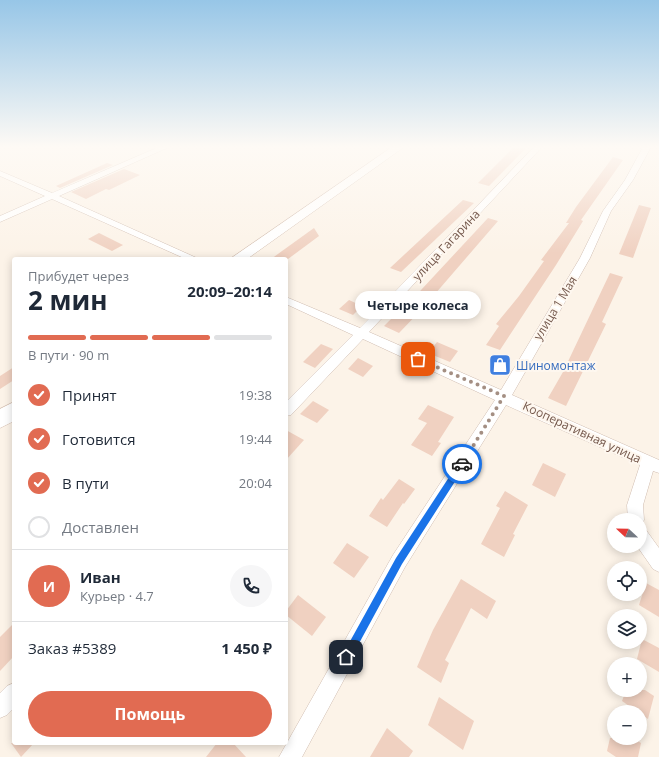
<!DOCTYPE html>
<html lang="ru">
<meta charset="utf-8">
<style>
:root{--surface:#fff;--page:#f6f6f7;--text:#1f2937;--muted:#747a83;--line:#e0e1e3;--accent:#e16b52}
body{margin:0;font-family:"Open Sans",sans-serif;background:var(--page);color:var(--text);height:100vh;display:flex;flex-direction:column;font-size:15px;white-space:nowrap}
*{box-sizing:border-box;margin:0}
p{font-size:13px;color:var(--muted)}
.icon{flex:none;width:22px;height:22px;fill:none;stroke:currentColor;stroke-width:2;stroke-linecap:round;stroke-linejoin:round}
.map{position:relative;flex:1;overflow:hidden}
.drawer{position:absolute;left:12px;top:257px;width:276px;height:488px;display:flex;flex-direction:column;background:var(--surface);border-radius:4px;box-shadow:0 2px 10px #0003}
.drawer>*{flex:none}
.needle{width:26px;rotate:292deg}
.buttons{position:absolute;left:607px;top:513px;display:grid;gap:8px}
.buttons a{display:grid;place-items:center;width:40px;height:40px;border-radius:50%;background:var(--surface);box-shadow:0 2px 10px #0003;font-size:20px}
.pin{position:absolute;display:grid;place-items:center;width:34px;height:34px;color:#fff;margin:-17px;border-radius:8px;box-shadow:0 2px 6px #0006}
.courier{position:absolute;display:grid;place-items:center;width:40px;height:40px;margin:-20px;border:3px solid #1a73e8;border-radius:50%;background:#fff;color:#222;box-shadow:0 1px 5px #0007}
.bubble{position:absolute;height:28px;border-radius:14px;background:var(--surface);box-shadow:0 2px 10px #0003;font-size:13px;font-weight:700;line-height:28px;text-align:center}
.headline em{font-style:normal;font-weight:700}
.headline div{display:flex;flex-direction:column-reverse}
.headline{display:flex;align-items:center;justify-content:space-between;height:68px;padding:0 16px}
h1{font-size:26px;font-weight:700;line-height:30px}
.bar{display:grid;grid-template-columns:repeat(4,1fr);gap:6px 4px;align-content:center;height:48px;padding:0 16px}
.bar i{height:5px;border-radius:3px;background:var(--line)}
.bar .on{background:var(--accent)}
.bar p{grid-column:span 4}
.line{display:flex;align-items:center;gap:10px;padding:0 16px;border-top:1px solid var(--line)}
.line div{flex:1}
.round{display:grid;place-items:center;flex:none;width:42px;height:42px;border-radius:21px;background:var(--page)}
ol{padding:0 16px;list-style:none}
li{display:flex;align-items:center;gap:12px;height:44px}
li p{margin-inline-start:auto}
li .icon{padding:4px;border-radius:50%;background:var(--accent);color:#fff;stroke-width:4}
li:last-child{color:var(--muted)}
li i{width:22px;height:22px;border:2px solid var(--line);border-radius:50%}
.cta{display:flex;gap:8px;margin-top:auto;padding:8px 16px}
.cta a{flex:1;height:46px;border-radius:24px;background:var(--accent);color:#fff;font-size:16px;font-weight:700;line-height:46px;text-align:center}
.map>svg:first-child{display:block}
.building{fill:#f0d1c1}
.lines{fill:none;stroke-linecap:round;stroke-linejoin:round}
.minor-casing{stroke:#d0bdb1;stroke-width:1}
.secondary-casing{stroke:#d2bdaf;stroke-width:1}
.minor{fill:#fff;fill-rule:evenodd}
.secondary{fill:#fff;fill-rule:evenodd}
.route{fill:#1a73e8}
.done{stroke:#a48f83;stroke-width:4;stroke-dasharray:0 7.2}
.labels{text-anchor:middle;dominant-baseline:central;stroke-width:4;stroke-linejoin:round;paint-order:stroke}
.street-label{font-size:12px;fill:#75594d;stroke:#fef7ef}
.shop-label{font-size:12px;fill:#366cbe;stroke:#fef7ef;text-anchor:start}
</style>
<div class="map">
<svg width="659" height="757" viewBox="0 0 659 757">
<rect width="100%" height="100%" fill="#fcf3e8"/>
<!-- building -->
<g class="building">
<polygon points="514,147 526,148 489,186 478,183"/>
<polygon points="613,157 623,160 581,220 583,221 556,265 500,350 486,345 499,326 496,324 519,296 544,261 541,260 569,223 566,223 576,207"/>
<polygon points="107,163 113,165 60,188 56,186"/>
<polygon points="124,169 140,175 109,190 106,189 86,199 71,192"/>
<polygon points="463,200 474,203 401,272 390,268"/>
<polygon points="639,205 651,208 633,258 619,254"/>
<polygon points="488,218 498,221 422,309 399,333 384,326 393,317 395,318"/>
<polygon points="314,228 319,236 288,259 271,259"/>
<polygon points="99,233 123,245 112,251 88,239"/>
<polygon points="610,273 623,277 602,322 606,324 566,406 548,398 563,372"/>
<polygon points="349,300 362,306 353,315 339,309"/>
<polygon points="437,342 458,351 450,362 428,353"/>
<polygon points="321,344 333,349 315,368 303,362"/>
<polygon points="358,358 373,366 363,377 348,369"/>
<polygon points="14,367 14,380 0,389 0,376"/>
<polygon points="313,401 329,410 317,423 300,414"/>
<polygon points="428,405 454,417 438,442 441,443 432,456 411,445 427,423 418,419"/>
<polygon points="286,430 304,440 286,460"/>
<polygon points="543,463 566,474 555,497 532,485"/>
<polygon points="399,479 415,489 404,504 403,503 387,527 369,516 381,498 383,500"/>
<polygon points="505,491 528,505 513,534 515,535 504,557 481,544 500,508 496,506"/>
<polygon points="347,543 369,557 354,578 333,563"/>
<polygon points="461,579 496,601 487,619 471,608 445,660 449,663 441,683 417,667 433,630"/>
<polygon points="646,583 659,590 659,617 639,605"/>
<polygon points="298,595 326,617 312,636 286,615 286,611"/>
<polygon points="14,623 14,656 0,671 0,637"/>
<polygon points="642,639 659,648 659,672 637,659"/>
<polygon points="626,690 645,690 654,696 648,719 622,701"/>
<polygon points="439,697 474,721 463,750 428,725"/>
<polygon points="387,728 413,751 409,757 370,757"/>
<polygon points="610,738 633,738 641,743 638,757 616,757 607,751"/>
<polygon points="11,743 34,743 21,757"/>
<polygon points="217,743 233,743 246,757 206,757"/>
</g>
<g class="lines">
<!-- minor casing -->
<g class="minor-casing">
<g id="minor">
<polygon points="159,147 169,147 59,196 199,259 186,259 52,199 0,222 0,216 45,196 0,176 0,171 52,193"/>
<polygon points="534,147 542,147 369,332 501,390 580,258 603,211 625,180 643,147 651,147 633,180 611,211 590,258 512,395 659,460 659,473 653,471 643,505 644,520 640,526 640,520 628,520 627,505 640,465 506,405 405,567 302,757 279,757 393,555 495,400 363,339 291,415 286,416 286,402 353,335 286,304 286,297 360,328"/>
<polygon points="640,528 646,530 659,548 659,572 653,569 637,546 640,546"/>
<polygon points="14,683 14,708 7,715 0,718 0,693 7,686"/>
</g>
</g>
<!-- secondary casing -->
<g class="secondary-casing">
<g id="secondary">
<polygon points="392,147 404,147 247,259 230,259"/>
<polygon points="14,402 14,421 0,428 0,409"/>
</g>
</g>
<!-- minor -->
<use href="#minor" class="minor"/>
<!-- secondary -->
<use href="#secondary" class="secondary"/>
</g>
<!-- sky -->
<linearGradient id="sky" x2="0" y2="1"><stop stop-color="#97c6e7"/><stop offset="0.58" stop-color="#fefaf5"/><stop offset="1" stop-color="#fefaf5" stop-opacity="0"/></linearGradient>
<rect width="659" height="253" fill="url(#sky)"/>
<!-- route -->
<polygon class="route" points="462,461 466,464 465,466 402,564 350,660 346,662 343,660 341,657 343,654 396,558 459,462"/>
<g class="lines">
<!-- done -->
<polyline class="done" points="418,359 504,396 462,464"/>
</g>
<!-- icons -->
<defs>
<g id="shop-square" transform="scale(1.15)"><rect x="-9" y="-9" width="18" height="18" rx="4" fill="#3f7fe0" stroke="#fef7ef"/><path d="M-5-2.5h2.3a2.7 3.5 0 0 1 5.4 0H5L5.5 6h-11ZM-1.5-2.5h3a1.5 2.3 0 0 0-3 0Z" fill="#fff"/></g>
</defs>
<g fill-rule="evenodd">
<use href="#shop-square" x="500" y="365"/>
</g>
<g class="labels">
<!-- street labels -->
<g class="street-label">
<text transform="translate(446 245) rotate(-47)">улица Гагарина</text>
<text transform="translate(555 308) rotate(-59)">улица 1 Мая</text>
<text transform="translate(582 432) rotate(25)">Кооперативная улица</text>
</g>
<!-- shop labels -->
<g class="shop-label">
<text x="516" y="365">Шиномонтаж</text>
</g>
</g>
</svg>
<div class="buttons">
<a><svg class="needle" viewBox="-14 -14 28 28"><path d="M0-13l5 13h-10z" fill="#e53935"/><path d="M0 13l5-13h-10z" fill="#747a83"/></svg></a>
<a><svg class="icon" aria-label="locate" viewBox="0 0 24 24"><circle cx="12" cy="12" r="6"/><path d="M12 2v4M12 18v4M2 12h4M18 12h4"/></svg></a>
<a><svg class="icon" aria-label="layers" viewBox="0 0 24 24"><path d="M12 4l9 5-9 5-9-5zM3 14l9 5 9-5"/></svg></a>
<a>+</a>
<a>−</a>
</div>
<div class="pin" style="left:418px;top:359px;background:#ea580c"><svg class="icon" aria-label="bag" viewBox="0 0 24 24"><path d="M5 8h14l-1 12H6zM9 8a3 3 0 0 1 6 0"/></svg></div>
<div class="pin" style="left:346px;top:657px;background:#1f2937"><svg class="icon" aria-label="home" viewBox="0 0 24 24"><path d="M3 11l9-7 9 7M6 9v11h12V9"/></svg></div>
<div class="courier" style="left:462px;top:464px"><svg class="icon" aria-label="car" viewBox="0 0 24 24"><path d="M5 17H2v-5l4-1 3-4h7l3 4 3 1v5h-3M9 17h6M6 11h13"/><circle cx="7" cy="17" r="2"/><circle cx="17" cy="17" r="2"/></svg></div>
<div class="bubble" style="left:355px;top:291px;width:126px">Четыре колеса</div>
<section class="drawer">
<div class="headline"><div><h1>2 мин</h1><p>Прибудет через</p></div><em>20:09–20:14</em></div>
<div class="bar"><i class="on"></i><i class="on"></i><i class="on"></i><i></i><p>В пути · 90 m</p></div>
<ol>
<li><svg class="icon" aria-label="check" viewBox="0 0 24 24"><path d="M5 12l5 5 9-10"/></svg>Принят<p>19:38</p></li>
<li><svg class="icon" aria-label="check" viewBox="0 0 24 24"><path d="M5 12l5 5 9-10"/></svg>Готовится<p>19:44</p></li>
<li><svg class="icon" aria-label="check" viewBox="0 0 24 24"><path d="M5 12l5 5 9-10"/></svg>В пути<p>20:04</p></li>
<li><i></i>Доставлен</li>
</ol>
<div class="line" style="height:72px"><b class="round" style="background:var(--accent);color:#fff">И</b><div><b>Иван</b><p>Курьер · 4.7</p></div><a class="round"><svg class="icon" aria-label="phone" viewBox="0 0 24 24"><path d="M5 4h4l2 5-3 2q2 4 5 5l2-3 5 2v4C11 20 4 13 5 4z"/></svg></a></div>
<div class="line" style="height:52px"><div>Заказ #5389</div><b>1 450 ₽</b></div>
<div class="cta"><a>Помощь</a></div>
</section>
</div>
